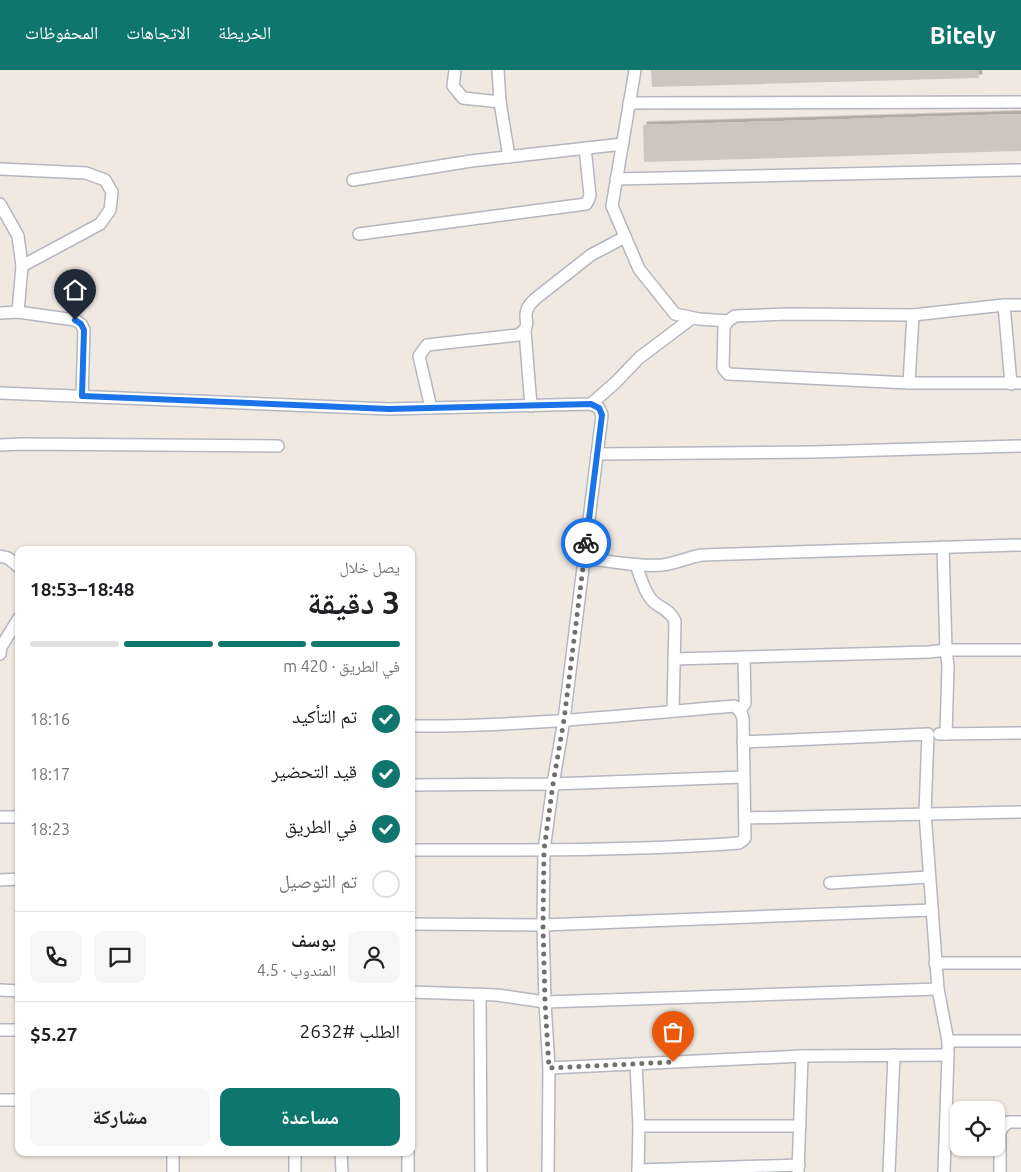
<!DOCTYPE html>
<html lang="ar">
<meta charset="utf-8">
<style>
:root{--surface:#fff;--page:#f6f6f6;--text:#202124;--muted:#757577;--line:#e0e0e0;--accent:#0f766e}
body{margin:0;font-family:Ubuntu,"Noto Naskh Arabic",sans-serif;background:var(--page);color:var(--text);direction:rtl;height:100vh;display:flex;flex-direction:column;font-size:19px;white-space:nowrap}
*{box-sizing:border-box;margin:0}
p{font-size:16px;color:var(--muted)}
.icon{flex:none;width:28px;height:28px;fill:none;stroke:currentColor;stroke-width:2;stroke-linecap:round;stroke-linejoin:round}
.map{position:relative;flex:1;overflow:hidden;direction:ltr}
.details{position:absolute;left:15px;top:476px;width:400px;height:610px;display:flex;flex-direction:column;background:var(--surface);border-radius:10px;box-shadow:0 1px 4px #0004;direction:rtl}
.details>*{flex:none}
.fabs{position:absolute;left:950px;top:1031px;display:grid;gap:10px}
.fabs a{display:grid;place-items:center;width:55px;height:55px;border-radius:10px;background:var(--surface);box-shadow:0 1px 4px #0004;font-size:25px}
.pin{position:absolute;display:grid;place-items:center;width:42px;height:42px;color:#fff;margin:-51px -21px;border-radius:50% 50% 50% 0;rotate:-45deg;box-shadow:0 0 5px #0007}
.pin .icon{rotate:45deg}
.courier{position:absolute;display:grid;place-items:center;width:50px;height:50px;margin:-25px;border:4px solid #1a73e8;border-radius:50%;background:#fff;color:#222;box-shadow:0 1px 6px #0007}
.summary em{font-style:normal;font-weight:700}
.summary div{display:flex;flex-direction:column-reverse}
.summary{display:flex;align-items:center;justify-content:space-between;height:85px;padding:0 15px}
h1{font-size:32px;font-weight:700;line-height:38px}
.bar{display:grid;grid-template-columns:repeat(4,1fr);gap:8px 5px;align-content:center;height:60px;padding:0 15px}
.bar i{height:6px;border-radius:4px;background:var(--line)}
.bar .active{background:var(--accent)}
.bar p{grid-column:span 4}
.line{display:flex;align-items:center;gap:12px;padding:0 15px;border-top:1px solid var(--line)}
.line div{flex:1}
.round{display:grid;place-items:center;flex:none;width:52px;height:52px;border-radius:10px;background:var(--page)}
ol{padding:0 15px;list-style:none}
li{display:flex;align-items:center;gap:15px;height:55px}
li p{margin-inline-start:auto}
li .icon{padding:5px;border-radius:50%;background:var(--accent);color:#fff;stroke-width:4}
li:last-child{color:var(--muted)}
li i{width:28px;height:28px;border:2px solid var(--line);border-radius:50%}
.primary-button{display:flex;gap:10px;margin-top:auto;padding:10px 15px}
.primary-button a{flex:1;height:58px;border-radius:10px;background:var(--accent);color:#fff;font-size:20px;font-weight:700;line-height:58px;text-align:center}
.primary-button a+a{background:var(--page);color:var(--text)}
header{display:flex;align-items:center;gap:30px;box-sizing:border-box;height:70px;padding:0 25px;background:var(--accent);color:#fff}
header strong{font-size:24px}
nav{display:flex;gap:28px;margin-inline-start:auto;font-size:18px}
.map>svg:first-child{display:block}
.building{fill:#cbc7bf;filter:url(#shadow)}
.lines{fill:none;stroke-linecap:round;stroke-linejoin:round}
.minor-casing{stroke:#b4b7c1;stroke-width:14}
.minor{stroke:#fff;stroke-width:11}
.done{stroke:#726f6d;stroke-width:5;stroke-dasharray:0 9}
.route{stroke:#1a73e8;stroke-width:6}
</style>
<header>
<strong>Bitely</strong>
<nav><a>الخريطة</a><a>الاتجاهات</a><a>المحفوظات</a></nav>
</header>
<div class="map">
<svg width="1021" height="1102" viewBox="0 0 1021 1102">
<defs>
<filter id="shadow"><feDropShadow dx="3.5" dy="-3.5" stdDeviation="0" flood-color="#0004"/></filter>
</defs>
<rect width="100%" height="100%" fill="#efe9e1"/>
<!-- building -->
<g class="building">
<polygon points="651,0 978,0 979,8 652,17"/>
<polygon points="1021,44 1021,81 644,92 643,55"/>
</g>
<g class="lines">
<!-- minor casing -->
<g class="minor-casing">
<g id="minor">
<polyline points="455,0 453,16 463,28 500,32"/>
<polyline points="498,0 500,32 509,87"/>
<polyline points="635,0 612,136 639,199 675,244 699,249 728,251"/>
<polyline points="629,33 1021,32"/>
<polyline points="0,99 86,103 105,110 112,122 110,140 100,154 22,196"/>
<polyline points="616,109 1021,100"/>
<polyline points="353,110 471,91 623,74"/>
<polyline points="0,134 18,166 22,196 18,242"/>
<polyline points="359,164 586,134 588,131 590,125 585,78"/>
<polyline points="1004,235 1011,314"/>
<polyline points="1021,235 1004,235 913,245 789,244 735,246 728,251 724,257 723,298 728,304 909,313 1021,313"/>
<polyline points="0,243 18,242 75,250 81,254 84,260 82,326"/>
<polyline points="525,261 531,336"/>
<polyline points="909,313 913,245"/>
<polyline points="0,323 389,339 591,334 599,338 602,345 564,650 553,714 544,780 543,855 545,932 549,998 548,1102"/>
<polyline points="591,334 616,312 639,288 692,248"/>
<path d="M431,338L419,286L427,275L518,265C535,255 520,248 529,236C530,233 533,232 535,229L591,185L625,167"/>
<polyline points="0,375 22,374 278,376"/>
<polyline points="597,384 814,382 1021,376"/>
<polyline points="943,477 946,580 1021,580"/>
<polyline points="0,486 8,488 19,497"/>
<path d="M584,488C610,491 637,497 663,495C677,493 689,487 702,485L1021,475"/>
<path d="M636,495C640,505 644,521 651,529C658,538 669,538 675,551L673,641"/>
<polyline points="0,584 1,577 19,548"/>
<polyline points="674,589 929,582 946,580 948,596 946,664"/>
<polyline points="740,641 745,633 744,587"/>
<path d="M411,656C519,657 627,645 734,636L740,641L743,648L745,768L742,771L739,773C630,781 520,780 411,780"/>
<polyline points="939,664 1021,663"/>
<polyline points="743,672 928,664 925,743 938,919 948,971 948,985 944,1102"/>
<polyline points="411,715 553,714 744,707"/>
<polyline points="0,747 19,747"/>
<polyline points="745,748 1021,742"/>
<polyline points="0,810 19,809"/>
<polyline points="830,813 929,807"/>
<polyline points="411,854 543,855 932,840"/>
<polyline points="935,893 1021,893"/>
<polyline points="0,920 19,921"/>
<polyline points="411,922 497,925 545,932 938,919"/>
<polyline points="480,924 481,1102"/>
<polyline points="0,960 19,960"/>
<polyline points="948,971 1021,971"/>
<polyline points="636,994 639,1056 638,1102"/>
<polyline points="549,998 802,986 948,985"/>
<polyline points="0,1030 19,1030"/>
<polyline points="639,1056 800,1056"/>
<polyline points="173,1082 173,1102"/>
<polyline points="295,1082 295,1102"/>
<polyline points="341,1082 342,1102"/>
<polyline points="408,1082 408,1102"/>
<polyline points="638,1100 799,1095"/>
<polyline points="798,1102 802,986"/>
<polyline points="889,1102 894,985"/>
<polyline points="1000,1102 1000,1063 1002,1058 1008,1052 1021,1052"/>
</g>
</g>
<!-- minor -->
<use href="#minor" class="minor"/>
</g>
<g class="lines">
<!-- done -->
<polyline class="done" points="586,473 564,650 553,714 544,780 543,855 545,932 549,998 673,992"/>
<!-- route -->
<polyline class="route" points="75,250 81,254 84,260 82,326 389,339 591,334 599,338 602,345 586,473"/>
</g>
</svg>
<div class="fabs">
<a><svg class="icon" aria-label="locate" viewBox="0 0 24 24"><circle cx="12" cy="12" r="6"/><path d="M12 2v4M12 18v4M2 12h4M18 12h4"/></svg></a>
</div>
<div class="pin" style="left:673px;top:992px;background:#ea580c"><svg class="icon" aria-label="bag" viewBox="0 0 24 24"><path d="M5 8h14l-1 12H6zM9 8a3 3 0 0 1 6 0"/></svg></div>
<div class="pin" style="left:75px;top:250px;background:#1f2937"><svg class="icon" aria-label="home" viewBox="0 0 24 24"><path d="M3 11l9-7 9 7M6 9v11h12V9"/></svg></div>
<div class="courier" style="left:586px;top:473px"><svg class="icon" aria-label="bike" viewBox="0 0 24 24"><circle cx="6" cy="16" r="4"/><circle cx="18" cy="16" r="4"/><path d="M6 16l4-8h5l3 8M10 8l3 8H6M13 5h3"/></svg></div>
<section class="details">
<div class="summary"><div><h1>3 دقيقة</h1><p>يصل خلال</p></div><em>18:48–18:53</em></div>
<div class="bar"><i class="active"></i><i class="active"></i><i class="active"></i><i></i><p>في الطريق · 420 m</p></div>
<ol>
<li><svg class="icon" aria-label="check" viewBox="0 0 24 24"><path d="M5 12l5 5 9-10"/></svg>تم التأكيد<p>18:16</p></li>
<li><svg class="icon" aria-label="check" viewBox="0 0 24 24"><path d="M5 12l5 5 9-10"/></svg>قيد التحضير<p>18:17</p></li>
<li><svg class="icon" aria-label="check" viewBox="0 0 24 24"><path d="M5 12l5 5 9-10"/></svg>في الطريق<p>18:23</p></li>
<li><i></i>تم التوصيل</li>
</ol>
<div class="line" style="height:90px"><a class="round"><svg class="icon" aria-label="person" viewBox="0 0 24 24"><circle cx="12" cy="8" r="4"/><path d="M4 21q1-7 8-7t8 7"/></svg></a><div><b>يوسف</b><p>المندوب · 4.5</p></div><a class="round"><svg class="icon" aria-label="chat" viewBox="0 0 24 24"><path d="M4 5h16v11H9l-5 4z"/></svg></a><a class="round"><svg class="icon" aria-label="phone" viewBox="0 0 24 24"><path d="M5 4h4l2 5-3 2q2 4 5 5l2-3 5 2v4C11 20 4 13 5 4z"/></svg></a></div>
<div class="line" style="height:65px"><div>الطلب #2632</div><b>$5.27</b></div>
<div class="primary-button"><a>مساعدة</a><a>مشاركة</a></div>
</section>
</div>
